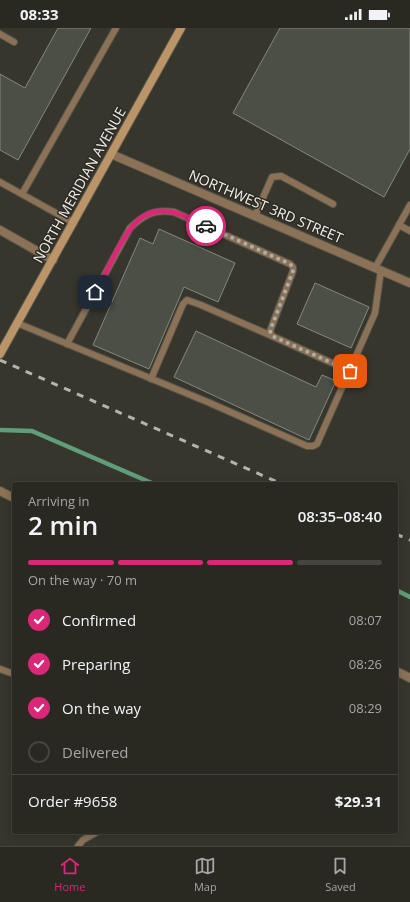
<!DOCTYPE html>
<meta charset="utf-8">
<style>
:root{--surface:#292821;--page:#31302a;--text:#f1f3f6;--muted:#a5a6a5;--line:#45443f;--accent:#db2777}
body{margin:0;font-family:"Open Sans",sans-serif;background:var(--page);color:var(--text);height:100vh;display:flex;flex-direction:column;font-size:15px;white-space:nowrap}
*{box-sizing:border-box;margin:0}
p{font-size:13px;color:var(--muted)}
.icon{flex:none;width:22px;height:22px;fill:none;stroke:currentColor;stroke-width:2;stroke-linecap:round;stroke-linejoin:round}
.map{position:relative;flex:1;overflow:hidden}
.drawer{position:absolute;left:12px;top:454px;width:386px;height:352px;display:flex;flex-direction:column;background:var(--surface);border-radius:4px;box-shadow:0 2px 10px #0003,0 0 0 1px var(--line)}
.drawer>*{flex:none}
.pin{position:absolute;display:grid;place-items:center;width:34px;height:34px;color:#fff;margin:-17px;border-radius:8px;box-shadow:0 2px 6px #0006}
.courier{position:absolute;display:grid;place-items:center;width:40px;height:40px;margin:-20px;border:3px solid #db2777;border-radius:50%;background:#fff;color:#222;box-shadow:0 1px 5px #0007}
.head em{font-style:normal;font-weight:600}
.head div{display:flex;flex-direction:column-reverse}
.head{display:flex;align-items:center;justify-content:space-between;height:68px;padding:0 16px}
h1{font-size:26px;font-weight:600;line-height:30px}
.bar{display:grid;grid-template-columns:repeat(4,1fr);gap:6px 4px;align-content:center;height:48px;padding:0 16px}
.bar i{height:5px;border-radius:3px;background:var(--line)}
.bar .selected{background:var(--accent)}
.bar p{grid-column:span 4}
.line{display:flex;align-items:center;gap:10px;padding:0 16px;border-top:1px solid var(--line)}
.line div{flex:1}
ol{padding:0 16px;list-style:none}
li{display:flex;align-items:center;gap:12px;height:44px}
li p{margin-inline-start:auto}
li .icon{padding:4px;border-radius:50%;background:var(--accent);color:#fff;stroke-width:4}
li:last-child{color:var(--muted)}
li i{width:22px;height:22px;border:2px solid var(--line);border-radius:50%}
.status{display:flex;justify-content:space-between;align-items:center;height:28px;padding:0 20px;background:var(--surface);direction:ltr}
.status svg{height:11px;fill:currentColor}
.menu{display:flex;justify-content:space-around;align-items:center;height:56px;border-top:1px solid var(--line);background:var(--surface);font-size:11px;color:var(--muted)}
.menu a{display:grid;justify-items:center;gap:2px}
.menu .selected{color:var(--accent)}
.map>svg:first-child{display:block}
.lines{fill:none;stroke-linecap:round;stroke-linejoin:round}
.stream{stroke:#609d7a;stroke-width:4.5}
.building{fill:#4b4f46;stroke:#84887e}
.service-casing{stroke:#55534a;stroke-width:8}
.minor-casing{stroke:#55534a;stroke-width:10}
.secondary-casing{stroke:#55534a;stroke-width:10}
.service{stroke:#8b7257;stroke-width:6}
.minor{stroke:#8b7257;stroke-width:8}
.secondary{stroke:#bb9468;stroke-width:8}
.rail{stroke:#b5b3ad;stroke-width:3;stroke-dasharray:7 7;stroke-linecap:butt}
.done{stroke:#afaea7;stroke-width:4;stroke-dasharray:0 7.2}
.route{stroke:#db2777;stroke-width:5}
.labels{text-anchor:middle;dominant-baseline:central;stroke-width:3;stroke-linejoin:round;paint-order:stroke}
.street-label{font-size:14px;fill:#f0eee9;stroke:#2d2b23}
</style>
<div class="status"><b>08:33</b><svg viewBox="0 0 49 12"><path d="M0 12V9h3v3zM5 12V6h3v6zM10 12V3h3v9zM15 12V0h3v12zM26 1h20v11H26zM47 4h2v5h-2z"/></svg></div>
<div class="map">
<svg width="410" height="818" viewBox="0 0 410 818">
<rect width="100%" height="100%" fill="#37362c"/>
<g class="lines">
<!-- stream -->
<g class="stream">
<polyline points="1,402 32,403 154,456"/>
<polyline points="396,562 410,569"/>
</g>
</g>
<!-- building -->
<g class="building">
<polygon points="58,0 91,0 18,132 0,122 0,46 25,60"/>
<polygon points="280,0 410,0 410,121 384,169 233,85"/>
<polygon points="159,201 235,235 218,274 184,259 149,341 93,317 140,210 153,216"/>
<polygon points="315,255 369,279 351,320 297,296"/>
<polygon points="196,303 316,359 322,347 336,353 309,412 174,349"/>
</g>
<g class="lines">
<!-- service casing -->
<g class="service-casing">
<g id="service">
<polyline points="0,6 14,14"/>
<polyline points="0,154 74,195"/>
<polyline points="22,166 116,0"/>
<polyline points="410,177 399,197 410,203"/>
<polyline points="255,188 272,149 281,148 333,176"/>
<polyline points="375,240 399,197"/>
<polyline points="17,295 210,375 307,418 313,418 317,416 375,285 381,242"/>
<path d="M67,316L130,200C144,187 153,181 174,184L290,236L293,239V243L270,303L272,308L350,343"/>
<polyline points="151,351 183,276 187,272 201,277 272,308"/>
<polyline points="0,641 14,646"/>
<polyline points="78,818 83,812 97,804"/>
</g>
</g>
<!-- minor casing -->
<g class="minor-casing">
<g id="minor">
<polyline points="111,126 410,255"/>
<polyline points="0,202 53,232"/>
<polyline points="0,463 14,470"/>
<polyline points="396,643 410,650"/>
</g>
</g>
<!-- secondary casing -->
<g class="secondary-casing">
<polyline id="secondary" points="0,326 181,0"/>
</g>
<!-- service -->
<use href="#service" class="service"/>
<!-- minor -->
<use href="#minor" class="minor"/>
<!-- secondary -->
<use href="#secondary" class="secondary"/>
<!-- rail -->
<g class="rail">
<polyline points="0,332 282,456"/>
<polyline points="396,506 410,512"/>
</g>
</g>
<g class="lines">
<!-- done -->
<polyline class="done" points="206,198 290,236 293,239 293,243 270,303 272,308 350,343"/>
<!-- route -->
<path class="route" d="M95,264C102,252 109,239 115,226C128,203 139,178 172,184C183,186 195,194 206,198"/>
</g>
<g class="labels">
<!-- street labels -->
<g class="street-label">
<text transform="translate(79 157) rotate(-61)">NORTH MERIDIAN AVENUE</text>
<text transform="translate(266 178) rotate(23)">NORTHWEST 3RD STREET</text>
</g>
</g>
</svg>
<div class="pin" style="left:350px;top:343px;background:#ea580c"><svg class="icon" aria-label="bag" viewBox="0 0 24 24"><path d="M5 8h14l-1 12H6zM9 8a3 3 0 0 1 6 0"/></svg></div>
<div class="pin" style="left:95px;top:264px;background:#1f2937"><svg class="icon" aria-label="home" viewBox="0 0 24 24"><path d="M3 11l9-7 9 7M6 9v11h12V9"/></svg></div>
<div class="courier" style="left:206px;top:198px"><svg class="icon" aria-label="car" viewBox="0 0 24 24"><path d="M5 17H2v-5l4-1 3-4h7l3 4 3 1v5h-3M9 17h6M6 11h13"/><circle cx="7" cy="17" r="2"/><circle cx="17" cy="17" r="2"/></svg></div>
<section class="drawer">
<div class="head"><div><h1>2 min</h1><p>Arriving in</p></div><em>08:35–08:40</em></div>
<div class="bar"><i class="selected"></i><i class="selected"></i><i class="selected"></i><i></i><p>On the way · 70 m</p></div>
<ol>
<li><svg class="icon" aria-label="check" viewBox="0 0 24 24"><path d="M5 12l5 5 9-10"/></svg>Confirmed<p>08:07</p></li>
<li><svg class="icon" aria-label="check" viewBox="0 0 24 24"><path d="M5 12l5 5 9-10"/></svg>Preparing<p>08:26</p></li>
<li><svg class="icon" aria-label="check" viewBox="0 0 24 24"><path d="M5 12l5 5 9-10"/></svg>On the way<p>08:29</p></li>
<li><i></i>Delivered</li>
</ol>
<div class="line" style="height:52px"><div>Order #9658</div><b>$29.31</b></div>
</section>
</div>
<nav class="menu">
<a class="selected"><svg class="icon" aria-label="home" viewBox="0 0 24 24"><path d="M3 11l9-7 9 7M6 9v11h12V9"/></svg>Home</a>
<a><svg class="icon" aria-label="map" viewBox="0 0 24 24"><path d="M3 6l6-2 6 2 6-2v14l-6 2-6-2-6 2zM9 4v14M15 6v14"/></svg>Map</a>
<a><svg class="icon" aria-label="saved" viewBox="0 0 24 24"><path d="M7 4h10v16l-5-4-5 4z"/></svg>Saved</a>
</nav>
